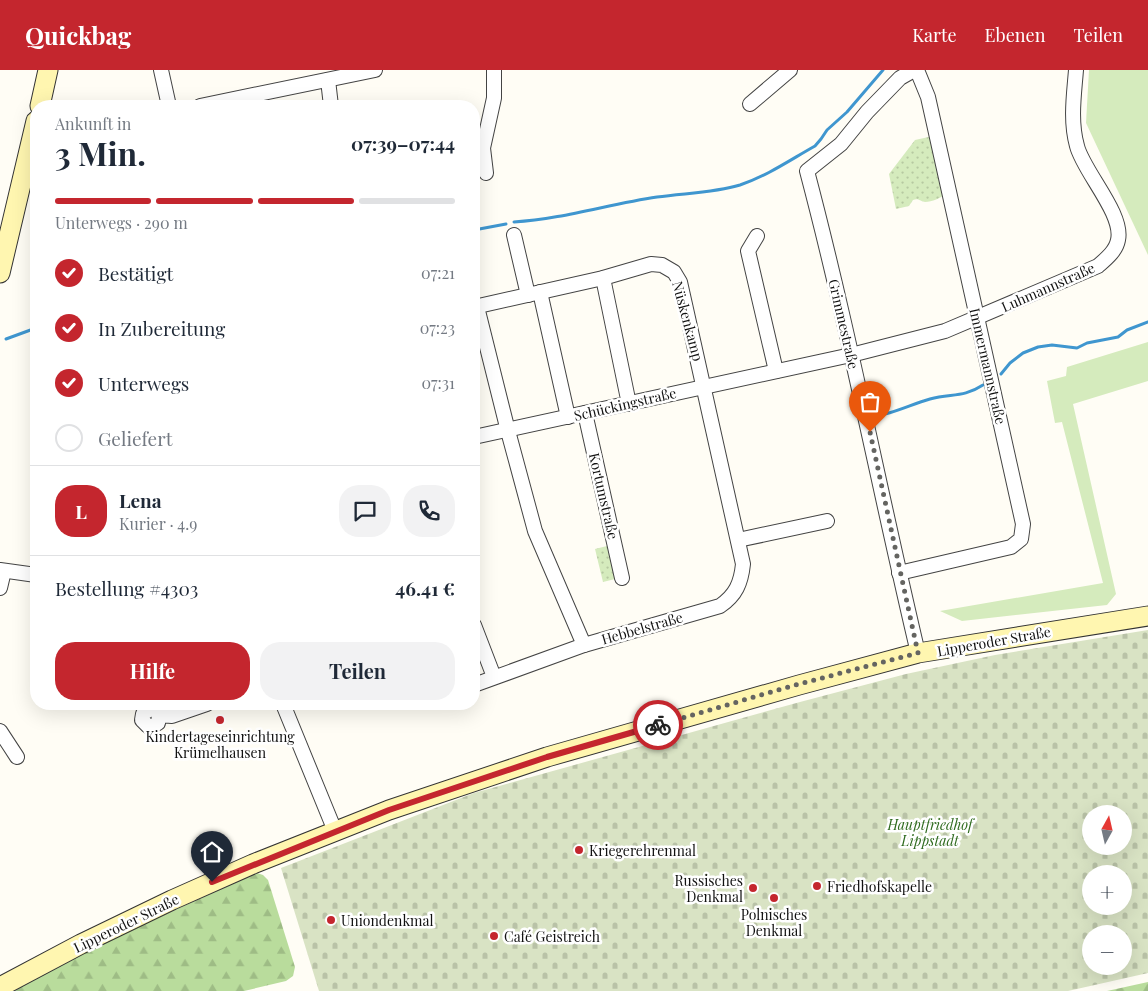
<!DOCTYPE html>
<html lang="de">
<meta charset="utf-8">
<style>
:root{--surface:#fff;--page:#f2f2f3;--text:#1f2937;--muted:#747a83;--line:#e0e1e3;--accent:#c4262e}
body{margin:0;font-family:"Playfair Display",serif;background:var(--page);color:var(--text);height:100vh;display:flex;flex-direction:column;font-size:19px;white-space:nowrap}
*{box-sizing:border-box;margin:0}
p{font-size:16px;color:var(--muted)}
.icon{flex:none;width:28px;height:28px;fill:none;stroke:currentColor;stroke-width:2;stroke-linecap:round;stroke-linejoin:round}
.map{position:relative;flex:1;overflow:hidden}
.sheet{position:absolute;left:30px;top:30px;width:450px;height:610px;display:flex;flex-direction:column;background:var(--surface);border-radius:20px;box-shadow:0 5px 20px #0002}
.sheet>*{flex:none}
.needle{width:32px;rotate:8deg}
.buttons{position:absolute;left:1082px;top:735px;display:grid;gap:10px}
.buttons a{display:grid;place-items:center;width:50px;height:50px;border-radius:50%;background:var(--surface);box-shadow:0 5px 20px #0002;font-size:25px}
.pin{position:absolute;display:grid;place-items:center;width:42px;height:42px;color:#fff;margin:-51px -21px;border-radius:50% 50% 50% 0;rotate:-45deg;box-shadow:0 0 5px #0007}
.pin .icon{rotate:45deg}
.courier{position:absolute;display:grid;place-items:center;width:50px;height:50px;margin:-25px;border:4px solid #c4262e;border-radius:50%;background:#fff;color:#222;box-shadow:0 1px 6px #0007}
.summary em{font-style:normal;font-weight:700}
.summary div{display:flex;flex-direction:column-reverse}
.summary{display:flex;align-items:center;justify-content:space-between;height:85px;padding:0 25px}
h1{font-size:32px;font-weight:700;line-height:38px}
.bar{display:grid;grid-template-columns:repeat(4,1fr);gap:8px 5px;align-content:center;height:60px;padding:0 25px}
.bar i{height:6px;border-radius:4px;background:var(--line)}
.bar .on{background:var(--accent)}
.bar p{grid-column:span 4}
.line{display:flex;align-items:center;gap:12px;padding:0 25px;border-top:1px solid var(--line)}
.line div{flex:1}
.round{display:grid;place-items:center;flex:none;width:52px;height:52px;border-radius:20px;background:var(--page)}
ol{padding:0 25px;list-style:none}
li{display:flex;align-items:center;gap:15px;height:55px}
li p{margin-inline-start:auto}
li .icon{padding:5px;border-radius:50%;background:var(--accent);color:#fff;stroke-width:4}
li:last-child{color:var(--muted)}
li i{width:28px;height:28px;border:2px solid var(--line);border-radius:50%}
.cta{display:flex;gap:10px;margin-top:auto;padding:10px 25px}
.cta a{flex:1;height:58px;border-radius:20px;background:var(--accent);color:#fff;font-size:20px;font-weight:700;line-height:58px;text-align:center}
.cta a+a{background:var(--page);color:var(--text)}
header{display:flex;align-items:center;gap:30px;box-sizing:border-box;height:70px;padding:0 25px;background:var(--accent);color:#fff}
header strong{font-size:24px}
nav{display:flex;gap:28px;margin-inline-start:auto;font-size:18px}
.map>svg:first-child{display:block}
.grass{fill:#d5ebbd}
.forest{fill:url(#forest-firs)}
.cemetery{fill:url(#cemetery-stones);fill-rule:evenodd}
.park{fill:url(#park-dots)}
.lines{fill:none;stroke-linecap:round;stroke-linejoin:round}
.stream{stroke:#3f96cf;stroke-width:3}
.street-casing{stroke:#444;stroke-width:16}
.secondary-casing{stroke:#333;stroke-width:21}
.street{stroke:#fff;stroke-width:14}
.secondary{stroke:#fff6b0;stroke-width:19}
.done{stroke:#646461;stroke-width:5;stroke-dasharray:0 9}
.route{stroke:#c4262e;stroke-width:6}
.poi-dot{fill:#c4262e;stroke:#fff;stroke-width:2}
.labels{text-anchor:middle;dominant-baseline:central;stroke-width:5;stroke-linejoin:round;paint-order:stroke}
.street-label{font-size:14px;fill:#111;stroke:#fff}
.poi-label{font-size:14px;fill:#111;stroke:#fff;text-anchor:start}
.park-label{font-size:14px;font-style:italic;fill:#2f6b1f;stroke:#fff}
</style>
<header>
<strong>Quickbag</strong>
<nav><a>Karte</a><a>Ebenen</a><a>Teilen</a></nav>
</header>
<div class="map">
<svg width="1148" height="921" viewBox="0 0 1148 921">
<defs>
<pattern id="forest-firs" width="22" height="20" patternUnits="userSpaceOnUse" patternTransform="scale(1.25)"><rect width="22" height="20" fill="#b9dc9c"/><path d="M5 1l3.5 6h-7zM16 11l3.5 6h-7z" fill="#9ebc85"/></pattern>
<pattern id="cemetery-stones" width="16" height="16" patternUnits="userSpaceOnUse" patternTransform="scale(1.25)"><rect width="16" height="16" fill="#d9e3c4"/><path d="M2 7V4a2 2 0 0 1 4 0v3zM10 15v-3a2 2 0 0 1 4 0v3z" fill="#b9c2a7"/></pattern>
<pattern id="park-dots" width="8" height="8" patternUnits="userSpaceOnUse" patternTransform="scale(1.25)"><rect width="8" height="8" fill="#d5ebbd"/><path d="M2 2h.1M6 6h.1" fill="none" stroke="#b6c8a1" stroke-width="1.8" stroke-linecap="round"/></pattern>
</defs>
<rect width="100%" height="100%" fill="#fffdf5"/>
<!-- grass -->
<g class="grass">
<polygon points="1089,0 1148,0 1148,185 1086,53"/>
<polygon points="1148,272 1148,311 1073,334 1116,524 1107,535 962,551 940,541 1103,513 1062,352 1055,353 1047,311 1066,306 1067,297"/>
</g>
<!-- forest -->
<g class="forest">
<path d="M257,803L263,805L268,810L295,897L293,906L286,911L244,921H8C90,879 173,840 257,803Z"/>
<polygon points="1148,912 1148,921 1107,921"/>
</g>
<!-- cemetery -->
<path class="cemetery" d="M1148,560V903L1068,921H319L281,798L474,723L800,632L906,604L995,585ZM1091,744H1124V776H1091ZM1091,804H1124V836H1091ZM1091,864H1124V896H1091Z"/>
<!-- park -->
<g class="park">
<path d="M933,66L945,124C941,128 932,132 925,132C919,131 919,128 913,130L909,136L896,139L889,104L915,70Z"/>
<polygon points="611,475 619,508 603,512 595,479"/>
</g>
<g class="lines">
<!-- stream -->
<g class="stream">
<path d="M514,152C563,149 609,134 657,127C685,123 714,123 740,115C767,106 790,90 815,76L821,69L827,60L847,42L883,0"/>
<polyline points="474,160 506,154"/>
<polyline points="6,269 36,258"/>
<polyline points="1001,304 1010,293 1023,283 1038,277 1052,275 1077,278 1087,273 1118,267 1127,260 1148,252"/>
<path d="M885,344C901,340 915,333 930,329C951,323 963,328 983,315"/>
</g>
<!-- street casing -->
<g class="street-casing">
<g id="street">
<polyline points="161,0 169,36"/>
<path d="M914,0L900,8L867,42L841,74L807,101C849,260 880,423 918,583"/>
<polyline points="328,10 331,36"/>
<polyline points="750,34 790,0"/>
<polyline points="200,36 375,0"/>
<polyline points="486,103 483,78 494,28 494,0"/>
<polyline points="514,165 528,225"/>
<polyline points="757,166 748,181 776,301"/>
<polyline points="603,208 629,334"/>
<polyline points="540,222 568,347"/>
<path d="M474,237L603,208L651,194L662,195L674,202L680,212L743,494C741,513 736,525 720,536L584,575L474,615"/>
<polyline points="477,237 508,361 535,461 584,575"/>
<polyline points="585,343 622,508"/>
<path d="M474,367L851,285L945,261L1098,196C1106,189 1116,181 1118,170C1124,144 1083,101 1077,76C1070,51 1074,25 1076,0"/>
<polyline points="738,470 827,451"/>
<polyline points="0,500 36,505"/>
<polyline points="899,503 1011,477 1021,469 1023,454 928,27 917,0"/>
<polyline points="0,518 4,501"/>
<polyline points="474,555 494,607"/>
<polyline points="283,634 335,761"/>
<polyline points="159,645 158,653 153,656 148,656 142,650 143,644 150,639 155,640 159,645 172,646 207,634"/>
<polyline points="0,661 17,687"/>
</g>
</g>
<!-- secondary casing -->
<g class="secondary-casing">
<g id="secondary">
<polyline points="40,36 48,0"/>
<polyline points="0,203 36,51"/>
<polyline points="0,917 81,874 172,830 253,794 389,740 547,687 799,615 918,583 1148,546"/>
</g>
</g>
<!-- street -->
<use href="#street" class="street"/>
<!-- secondary -->
<use href="#secondary" class="secondary"/>
</g>
<g class="lines">
<!-- done -->
<polyline class="done" points="658,655 799,614 918,583 870,362"/>
<!-- route -->
<polyline class="route" points="212,812 389,740 547,687 658,655"/>
</g>
<!-- markers -->
<g class="poi-dot">
<circle cx="220" cy="650" r="5"/>
<circle cx="579" cy="780" r="5"/>
<circle cx="817" cy="816" r="5"/>
<circle cx="753" cy="818" r="5"/>
<circle cx="774" cy="828" r="5"/>
<circle cx="331" cy="850" r="5"/>
<circle cx="494" cy="866" r="5"/>
</g>
<g class="labels">
<!-- street labels -->
<g class="street-label">
<text transform="translate(1048 217) rotate(-24)">Luhmannstraße</text>
<text transform="translate(688 251) rotate(75)">Nüskenkamp</text>
<text transform="translate(844 254) rotate(77)">Grimmestraße</text>
<text transform="translate(988 296) rotate(77)">Immermannstraße</text>
<text transform="translate(625 334) rotate(-13)">Schückingstraße</text>
<text transform="translate(604 426) rotate(77)">Kortumstraße</text>
<text transform="translate(642 558) rotate(-16)">Hebbelstraße</text>
<text transform="translate(994 571) rotate(-10)">Lipperoder Straße</text>
<text transform="translate(126 853) rotate(-26)">Lipperoder Straße</text>
</g>
<!-- poi labels -->
<g class="poi-label">
<text x="220" y="666" text-anchor="middle">Kindertageseinrichtung<tspan x="220" dy="16">Krümelhausen</tspan></text>
<text x="589" y="780">Kriegerehrenmal</text>
<text x="743" y="810" text-anchor="end">Russisches<tspan x="743" dy="16">Denkmal</tspan></text>
<text x="827" y="816">Friedhofskapelle</text>
<text x="774" y="844" text-anchor="middle">Polnisches<tspan x="774" dy="16">Denkmal</tspan></text>
<text x="341" y="850">Uniondenkmal</text>
<text x="504" y="866">Café Geistreich</text>
</g>
<!-- park labels -->
<g class="park-label">
<text x="930" y="754">Hauptfriedhof<tspan x="930" dy="16">Lippstadt</tspan></text>
</g>
</g>
</svg>
<div class="buttons">
<a><svg class="needle" viewBox="-14 -14 28 28"><path d="M0-13l5 13h-10z" fill="#e53935"/><path d="M0 13l5-13h-10z" fill="#747a83"/></svg></a>
<a>+</a>
<a>−</a>
</div>
<div class="pin" style="left:870px;top:362px;background:#ea580c"><svg class="icon" aria-label="bag" viewBox="0 0 24 24"><path d="M5 8h14l-1 12H6zM9 8a3 3 0 0 1 6 0"/></svg></div>
<div class="pin" style="left:212px;top:812px;background:#1f2937"><svg class="icon" aria-label="home" viewBox="0 0 24 24"><path d="M3 11l9-7 9 7M6 9v11h12V9"/></svg></div>
<div class="courier" style="left:658px;top:655px"><svg class="icon" aria-label="bike" viewBox="0 0 24 24"><circle cx="6" cy="16" r="4"/><circle cx="18" cy="16" r="4"/><path d="M6 16l4-8h5l3 8M10 8l3 8H6M13 5h3"/></svg></div>
<section class="sheet">
<div class="summary"><div><h1>3 Min.</h1><p>Ankunft in</p></div><em>07:39–07:44</em></div>
<div class="bar"><i class="on"></i><i class="on"></i><i class="on"></i><i></i><p>Unterwegs · 290 m</p></div>
<ol>
<li><svg class="icon" aria-label="check" viewBox="0 0 24 24"><path d="M5 12l5 5 9-10"/></svg>Bestätigt<p>07:21</p></li>
<li><svg class="icon" aria-label="check" viewBox="0 0 24 24"><path d="M5 12l5 5 9-10"/></svg>In Zubereitung<p>07:23</p></li>
<li><svg class="icon" aria-label="check" viewBox="0 0 24 24"><path d="M5 12l5 5 9-10"/></svg>Unterwegs<p>07:31</p></li>
<li><i></i>Geliefert</li>
</ol>
<div class="line" style="height:90px"><b class="round" style="background:var(--accent);color:#fff">L</b><div><b>Lena</b><p>Kurier · 4.9</p></div><a class="round"><svg class="icon" aria-label="chat" viewBox="0 0 24 24"><path d="M4 5h16v11H9l-5 4z"/></svg></a><a class="round"><svg class="icon" aria-label="phone" viewBox="0 0 24 24"><path d="M5 4h4l2 5-3 2q2 4 5 5l2-3 5 2v4C11 20 4 13 5 4z"/></svg></a></div>
<div class="line" style="height:65px"><div>Bestellung #4303</div><b>46.41 €</b></div>
<div class="cta"><a>Hilfe</a><a>Teilen</a></div>
</section>
</div>
